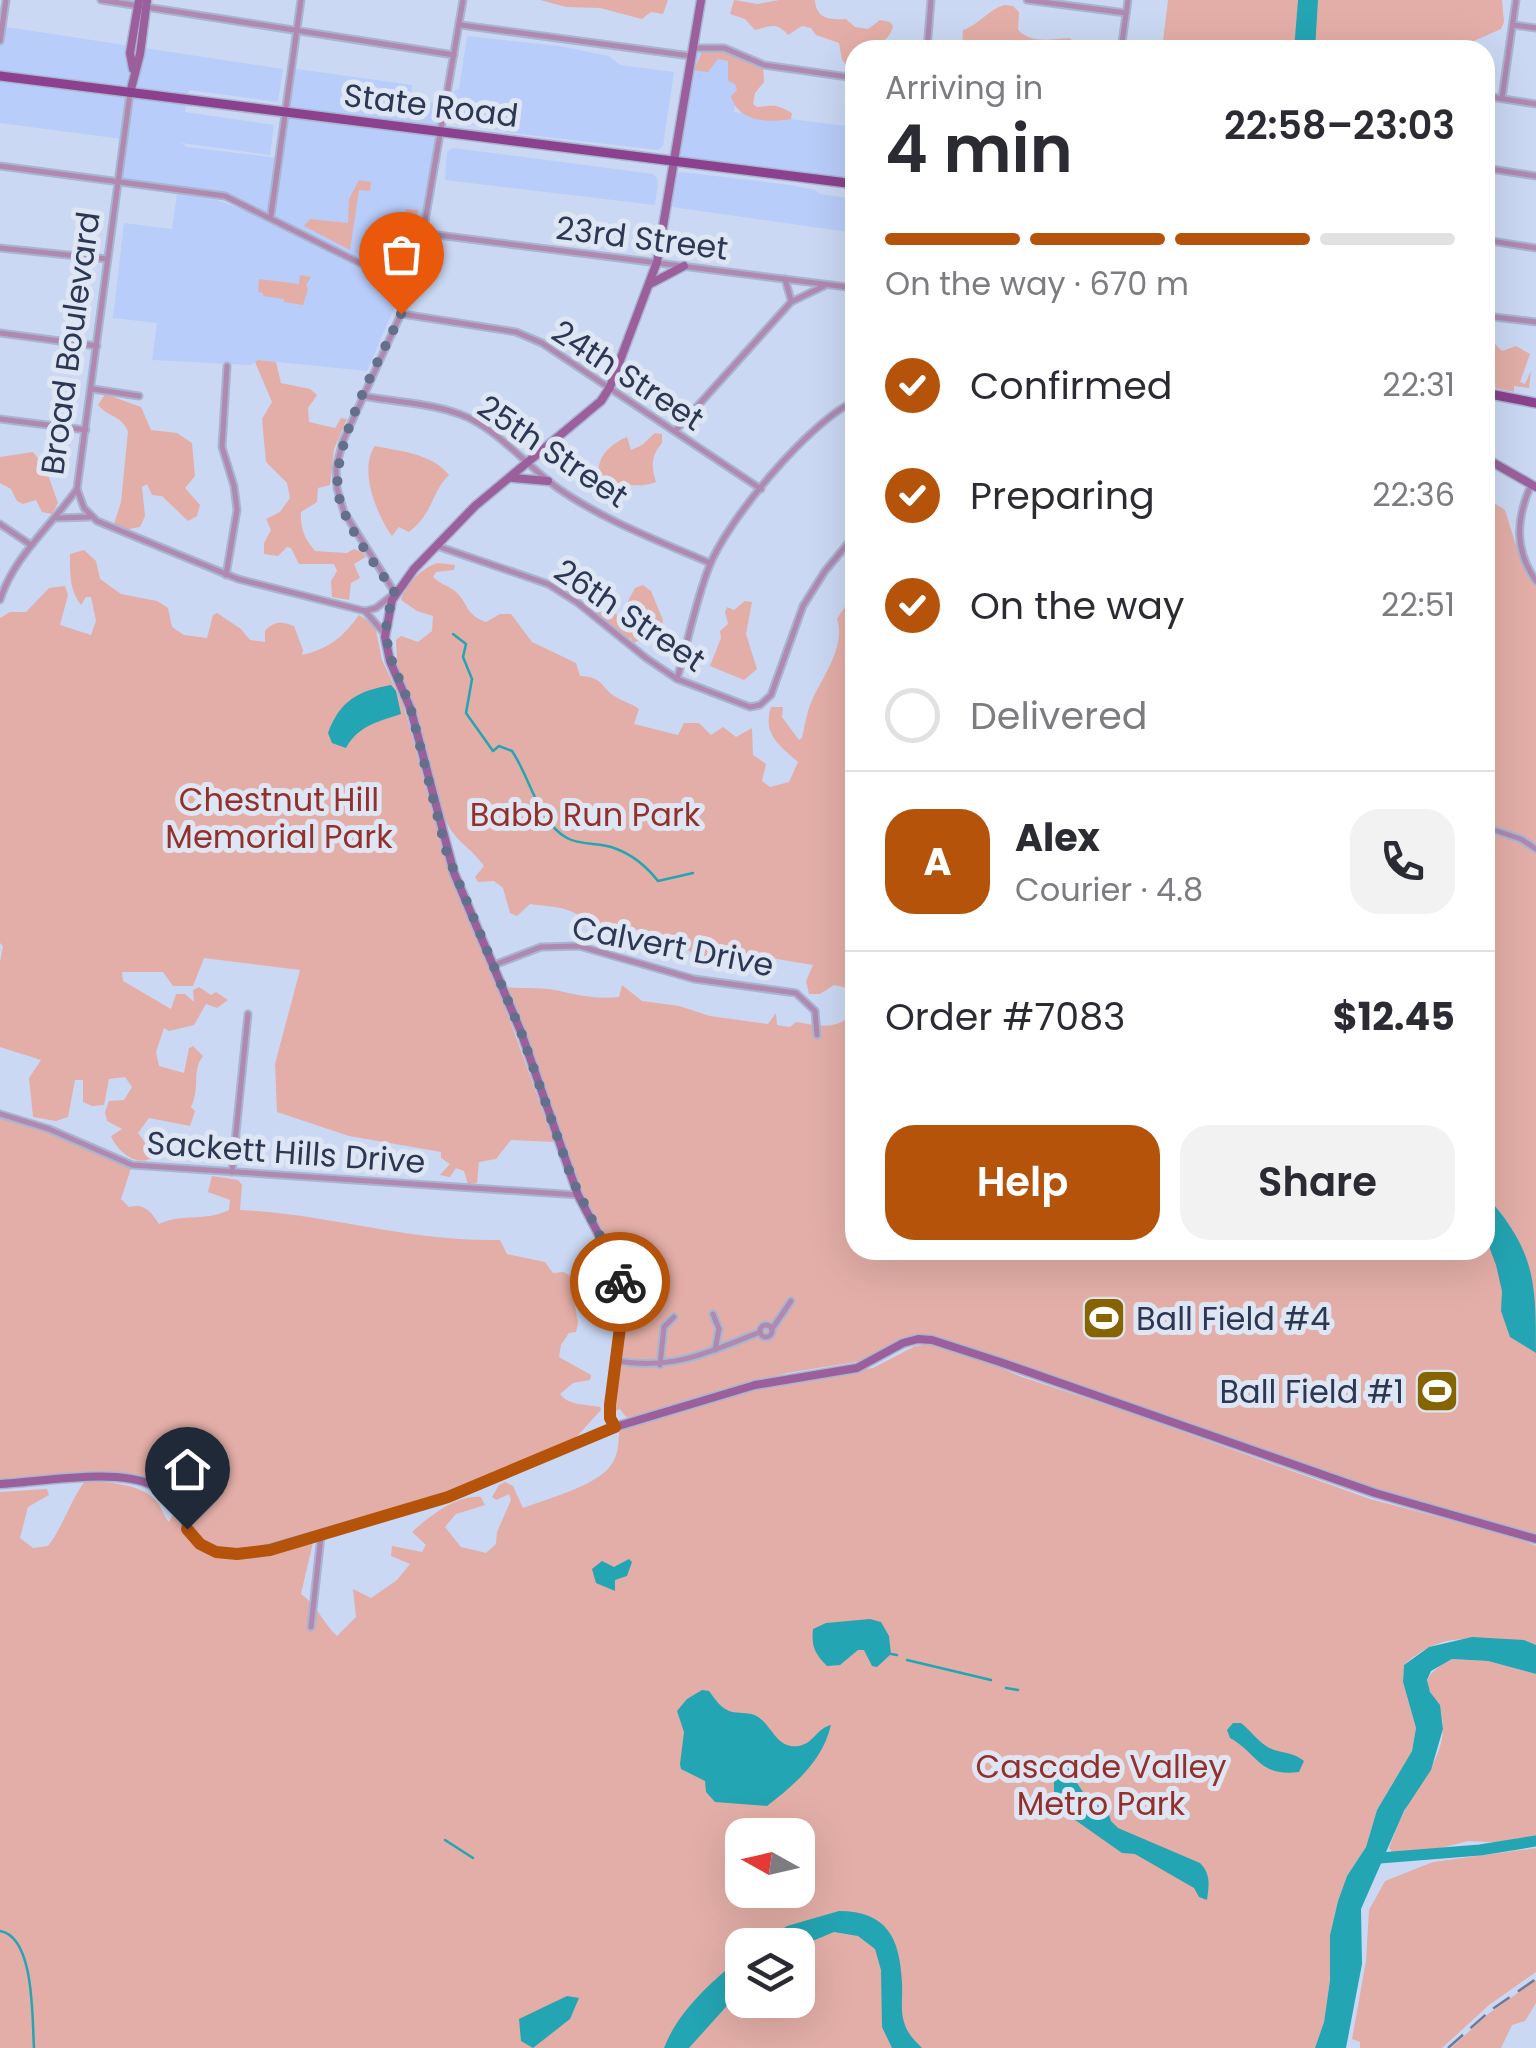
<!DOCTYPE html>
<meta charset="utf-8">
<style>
:root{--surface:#fff;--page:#f2f2f3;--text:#2b2b33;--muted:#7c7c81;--line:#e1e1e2;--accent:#b45309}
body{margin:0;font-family:Poppins,sans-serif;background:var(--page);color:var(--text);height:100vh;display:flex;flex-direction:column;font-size:38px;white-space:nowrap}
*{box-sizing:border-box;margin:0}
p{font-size:32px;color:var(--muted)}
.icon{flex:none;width:55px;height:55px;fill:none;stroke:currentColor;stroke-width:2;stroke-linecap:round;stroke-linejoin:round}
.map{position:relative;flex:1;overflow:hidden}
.drawer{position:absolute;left:845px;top:40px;width:650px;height:1220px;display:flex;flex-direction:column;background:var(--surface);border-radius:30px;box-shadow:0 10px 40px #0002}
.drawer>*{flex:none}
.needle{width:65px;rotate:278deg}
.controls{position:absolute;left:725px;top:1818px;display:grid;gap:20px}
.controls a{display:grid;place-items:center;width:90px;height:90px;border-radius:20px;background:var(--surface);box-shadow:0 10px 40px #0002;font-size:50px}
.pin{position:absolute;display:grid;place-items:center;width:85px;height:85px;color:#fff;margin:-102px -42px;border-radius:50% 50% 50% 0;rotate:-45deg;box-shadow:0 0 10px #0007}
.pin .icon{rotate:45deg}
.courier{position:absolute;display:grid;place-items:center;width:100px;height:100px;margin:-50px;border:8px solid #b45309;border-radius:50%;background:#fff;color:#222;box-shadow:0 2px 12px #0007}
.headline em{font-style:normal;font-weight:600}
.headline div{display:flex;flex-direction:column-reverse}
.headline{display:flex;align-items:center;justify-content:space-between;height:170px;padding:0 40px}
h1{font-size:65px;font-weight:600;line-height:75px}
.bar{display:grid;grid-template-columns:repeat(4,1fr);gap:15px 10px;align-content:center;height:120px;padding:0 40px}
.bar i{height:12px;border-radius:8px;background:var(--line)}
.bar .active{background:var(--accent)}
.bar p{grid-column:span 4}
.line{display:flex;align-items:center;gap:25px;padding:0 40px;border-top:2px solid var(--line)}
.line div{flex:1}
.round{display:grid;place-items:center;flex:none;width:105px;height:105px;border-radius:30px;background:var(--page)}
ol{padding:0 40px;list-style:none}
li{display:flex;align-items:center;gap:30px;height:110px}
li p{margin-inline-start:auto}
li .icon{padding:10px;border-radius:50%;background:var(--accent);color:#fff;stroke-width:4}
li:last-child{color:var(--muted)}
li i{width:55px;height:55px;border:5px solid var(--line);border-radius:50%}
.cta{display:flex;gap:20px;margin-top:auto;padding:20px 40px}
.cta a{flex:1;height:115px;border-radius:30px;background:var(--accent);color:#fff;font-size:40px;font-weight:600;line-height:115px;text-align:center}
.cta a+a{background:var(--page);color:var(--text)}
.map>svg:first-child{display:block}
.built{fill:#b9cdfa}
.green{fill:#e3aea7;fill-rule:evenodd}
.water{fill:#24a5b3}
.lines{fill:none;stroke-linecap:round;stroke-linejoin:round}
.stream{stroke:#24a5b3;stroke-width:2.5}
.river{stroke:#24a5b3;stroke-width:11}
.street-casing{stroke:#a8b5d0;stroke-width:9}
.secondary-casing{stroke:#a8b5d0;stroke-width:11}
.primary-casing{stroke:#a8b5d0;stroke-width:12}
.street{stroke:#b088b0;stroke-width:5}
.secondary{stroke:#9b609c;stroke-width:8}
.primary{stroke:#8b418d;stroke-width:9}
.rail{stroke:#6f7b96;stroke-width:2.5;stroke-dasharray:20 10;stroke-linecap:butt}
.done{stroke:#646f8b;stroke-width:10;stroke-dasharray:0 18}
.route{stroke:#b45309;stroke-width:12}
.labels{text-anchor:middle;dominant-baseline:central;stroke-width:10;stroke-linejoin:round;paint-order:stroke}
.street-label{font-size:32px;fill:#2c3753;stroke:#dee5f3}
.park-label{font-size:32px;fill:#94302c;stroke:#dee5f3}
.poi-label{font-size:32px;fill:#2c3753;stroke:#dee5f3;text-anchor:start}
</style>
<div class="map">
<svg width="1536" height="2048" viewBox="0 0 1536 2048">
<rect width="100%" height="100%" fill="#cbd8f3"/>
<!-- built -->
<g class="built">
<polygon points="0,26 283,69 278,102 189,90 185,112 274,125 270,155 181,143 187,147 278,158 290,68 412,85 411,96 414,100 445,105 410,288 234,200 118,180 122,139 0,123"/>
<polygon points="467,36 559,46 609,56 620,65 674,72 663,146 658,150 512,133 452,120 454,91 459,89"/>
<polygon points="715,47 743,54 734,112 855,127 855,184 672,161 692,49"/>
<polygon points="453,148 654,174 658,181 655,205 445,180 447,152"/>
<polygon points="682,172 790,185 815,190 820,194 855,199 855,233 672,207 677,174"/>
<polygon points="177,194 217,200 251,213 402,290 367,371 258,360 251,365 152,360 157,323 113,318 124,223 172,229"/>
</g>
<!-- green -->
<g class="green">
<polygon points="540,0 668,0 663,14 651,12 642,19 600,8 566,7"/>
<path d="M734,0L758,4L779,0H815C816,19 830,20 846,19L855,27L868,29L880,20L890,22L893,26C889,43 872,50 855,50V61L846,65L842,60L839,43L816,35L811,28L802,26L788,35C777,22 771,26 755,30L745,19L730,14Z"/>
<polygon points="1168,0 1502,0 1504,22 1501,29 1467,44 1468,50 1162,50"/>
<path d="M1005,5L1013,6L1019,12L1018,30C1032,44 1051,39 1069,38L1087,50H962L963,30C979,25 990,8 1005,5Z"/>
<path d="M712,49L728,51L763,67L764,82L755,93L753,104L757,107C774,105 776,104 792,113L791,119C768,123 738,122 731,96L737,90L735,84L728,81V61L718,59L708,72L694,70L702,52Z"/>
<polygon points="359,180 371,182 370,191 359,190 350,250 304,226 310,219 348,223 349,199"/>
<polygon points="406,209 418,210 406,277 393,271"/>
<polygon points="300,275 311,277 306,285 308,289 303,305 284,302 284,299 263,296 263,293 258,292 259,279 299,284"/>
<polygon points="1485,334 1502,351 1516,346 1530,354 1520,382 1525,384 1531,371 1529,388 1514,386 1514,392 1485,386"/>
<path d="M258,360L276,362L281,383L310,389L317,395L308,408L309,422L335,428L341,418L347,419L334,449L330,485L318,488L317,502L301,512C300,529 305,539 315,551L347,553L354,549L364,553L366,557L354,564L360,578L351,583L349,600L332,597L331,581L337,571L334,564H299L291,548L287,547L278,556L264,554V543L271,530L266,519L280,512L290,498L287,483L266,462L262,419L272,402L255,362Z"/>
<path d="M105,394L141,407L151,430L177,433L192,443L195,476L185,488L200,505L197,516L188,521L162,496L152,495L147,484L142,487L145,516L140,527L124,530L114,524L121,502L128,431C121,415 108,417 98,405Z"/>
<path d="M655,433L662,434V443C651,456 651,466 656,482C639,489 615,484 599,476C596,456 611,444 627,437L631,450L642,445Z"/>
<path d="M375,446C400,451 433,454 449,475C430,494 435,511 409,532L399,527L392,536C377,515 358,470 375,446Z"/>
<polygon points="33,452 46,469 58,503 52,514 42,512 36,500 23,504 17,501 11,489 0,483 0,457"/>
<path d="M1485,497L1505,510L1522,565L1536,585V1539L1424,1509L932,1340L921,1334L904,1337L862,1361L787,1373L638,1416L626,1417L620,1409L610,1413L621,1284L578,1195L501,987C520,989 543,987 560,991C580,996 598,999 619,997L622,985L642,1001L679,1006L710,1016L768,1024L776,1013L777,1025L790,1027L796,1022C820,1026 843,1032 855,1007V1250H1485Z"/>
<path d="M84,550L96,561L100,579L121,594L157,601L168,608L172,627L184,635L207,638L213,615L217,613L241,629L250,640L265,642V631C274,621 281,621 294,626L303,650L302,655C330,648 342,638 359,615L375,626L382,660L404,707L445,858L500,993L554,1142L511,1140L496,1159L479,1162L477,1183L468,1184L464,1171L456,1168L450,1177L440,1175L450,1164L441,1158V1152L349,1136L277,1112L275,1064L300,970L204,958L193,986H173L163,972H122L123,981L171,1009L176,994H185L194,1002L193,990L199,987L211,995L216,992L228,1000L217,1008L206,1004L194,1025L169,1031L164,1028L156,1052L159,1066L184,1073L189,1048L193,1046L203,1056C191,1072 201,1086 191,1107L195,1111L190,1126L149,1118L138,1133L155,1156C139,1169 118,1153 111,1136L122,1129L107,1121L105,1112L109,1101L124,1100L132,1087L125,1077L109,1079L104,1105L92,1106L83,1102V1080H75L68,1117L56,1121L33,1117L29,1078L41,1060L0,1047V962L3,946L0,943V618L10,612H26L49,588L65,586L68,595L60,625L91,635L96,621L91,597H86L81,605C69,589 70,573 70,554Z"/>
<path d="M438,563L455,565L454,570L436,572L433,577C440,584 447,585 455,591C470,605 464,614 486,622L500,614H511L532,642L576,663L580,676C605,677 600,688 616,697C624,702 631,703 639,709L634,724L678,735L684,723H699L711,735L723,727L736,737L752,728L753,755L766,764L762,781L770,787L789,782L798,762C780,746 762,734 771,707H783L782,717L799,740L802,738C805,725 807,710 813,698C824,675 846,645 837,619L855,591V996L852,989L834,985L820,994H809L806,981L813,965L734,952L721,962L712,954L700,960L675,939L642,934L633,927C598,943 597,922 570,911C558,906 543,906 530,904L517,916L510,913L503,888L494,881L478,882L475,877L484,866C470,846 455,842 445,819L439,818L420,741L391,664L397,660L396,640L401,636L418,642L432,631L433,616L417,611L401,600C406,584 422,567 438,563Z"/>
<path d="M643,585L651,591L663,620L661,627L634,643L630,638L624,640C613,624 603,621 593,608L605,603L630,628L631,611L626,605L635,588Z"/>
<polygon points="745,601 752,602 746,634 757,669 744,680 710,666 721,638 720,631 728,624 725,612 727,607 734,610"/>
<path d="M0,1114L49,1129L132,1165L121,1199L129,1207C145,1203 151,1212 159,1224C181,1213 206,1222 229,1210L230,1200L208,1192L212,1176L238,1180L242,1185L240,1210C328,1214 408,1242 500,1240L507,1254L545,1262L553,1273L564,1272L570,1276L578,1323L576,1332L569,1333L561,1345L559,1357L591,1375L590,1380L573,1383L560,1394C569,1406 586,1404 600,1407L601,1410L568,1446L458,1494L314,1538L301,1594C317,1605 323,1623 337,1636L356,1617L353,1589L371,1598L397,1580L410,1564L391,1556L392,1546L422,1552L426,1545L412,1532C430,1516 456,1495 481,1497L485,1505L456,1514L445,1527L461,1547L486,1553L496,1544L497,1532L511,1500L509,1494L496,1500L492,1497L499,1485L505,1482L513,1486L523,1508C546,1499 597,1486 611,1465C619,1455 619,1438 619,1425L755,1385L873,1368L915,1346L930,1344L961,1351L1022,1377L1128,1412L1370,1499L1515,1537L1536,1546V1645C1522,1639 1511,1642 1496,1640C1456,1638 1436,1637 1404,1665L1403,1682L1416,1728L1412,1751L1377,1810L1366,1847L1347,1876L1338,1901L1330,1935V1980L1324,2022L1315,2048H0V1492L47,1489L49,1495L28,1507L20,1538L33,1548L48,1546C64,1525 70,1501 85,1481C106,1482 141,1483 156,1501C162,1507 163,1516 169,1522L176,1510C149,1459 49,1480 0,1484ZM742,1835H798V1890H742ZM742,1945H798V2000H742Z"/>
<path d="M1452,1659L1488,1661L1536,1674V1838H1518L1506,1843L1468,1841L1441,1848L1392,1852L1389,1848C1394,1836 1398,1823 1404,1812C1418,1785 1442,1761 1443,1728C1444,1690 1402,1686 1452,1659Z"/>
<polygon points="1536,1848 1536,1972 1489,2005 1442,2048 1360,2048 1360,2042 1352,2039 1366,1961 1369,1910 1385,1881 1433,1862"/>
<polygon points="1536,1980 1536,2003 1525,2021 1512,2025 1501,2048 1451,2048 1488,2014"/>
</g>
<!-- water -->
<g class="water">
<polygon points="1298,0 1318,0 1315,50 1294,50"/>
<path d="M391,685L396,691L401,714C377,722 358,726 346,748L332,743L328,733C340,701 357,691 391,685Z"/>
<path d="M1485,1194C1535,1251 1536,1280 1536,1353L1510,1337L1501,1311L1502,1291L1496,1265L1485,1236Z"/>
<polygon points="629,1559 632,1562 627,1576 615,1580 615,1591 596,1583 592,1569 602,1561 614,1567"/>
<path d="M870,1619L881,1622L889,1636L891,1654L877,1667L872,1666L864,1650H858L840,1665L827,1666C815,1654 811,1646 813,1629L826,1623Z"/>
<polygon points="1472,1637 1524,1640 1536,1645 1536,1674 1488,1661 1452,1659 1431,1671 1427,1680 1430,1692 1440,1705 1443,1729 1431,1770 1404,1811 1361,1909 1362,1964 1346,2048 1315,2048 1324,2022 1330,1980 1330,1935 1338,1901 1347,1876 1366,1847 1377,1810 1412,1751 1416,1728 1403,1682 1404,1665 1429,1647"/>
<path d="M702,1690L709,1691C715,1699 721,1709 732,1712C743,1714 753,1711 762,1720C774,1731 779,1749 799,1746C814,1743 817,1728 831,1725C822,1762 795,1784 767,1806L715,1802L706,1792L705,1781L681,1769L680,1764L684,1732L677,1711L687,1699Z"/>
<path d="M1233,1723H1241C1250,1730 1257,1740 1266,1746C1279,1754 1293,1751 1304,1761L1299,1772C1258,1777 1258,1753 1230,1738L1227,1730Z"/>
<path d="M1064,1758L1071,1760L1073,1777L1085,1795L1103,1797L1111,1821L1118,1828L1200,1863C1211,1874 1209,1885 1207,1900L1199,1897L1194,1888L1135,1854L1122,1853L1068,1815L1054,1792V1770Z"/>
<path d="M839,1911C887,1911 900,1938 902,1983C903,1996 900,2010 904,2022C907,2033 914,2040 922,2048H892L882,2027L881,1970L875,1949L858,1936L834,1932L798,1947L758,1945L787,1926Z"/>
<path d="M742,1957V1989L689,2048H664C678,2011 712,1981 742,1957Z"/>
<polygon points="567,1996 579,1998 570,2019 533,2048 521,2041 519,2019"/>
</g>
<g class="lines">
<!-- stream -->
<g class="stream">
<path d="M453,634L466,644L463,657L472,679L466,713L493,751L499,746L512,751C530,777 538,822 567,838C581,846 600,842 614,848C631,854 647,867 658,881L693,873"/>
<polyline points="891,1654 897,1655"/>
<polyline points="907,1660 991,1680"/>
<polyline points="1006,1688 1018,1690"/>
<polyline points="445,1840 473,1858"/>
<path d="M0,1931C35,1937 32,2019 34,2048"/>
</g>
<!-- river -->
<polyline class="river" points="1380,1858 1480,1850 1536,1841"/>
<!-- street casing -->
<g class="street-casing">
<g id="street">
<polyline points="101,0 454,55"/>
<polyline points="1027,0 1126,13"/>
<polyline points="461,25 691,56"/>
<polyline points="1514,25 1536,28"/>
<polyline points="0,41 6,0"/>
<polyline points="693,48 724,48 764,65 855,78"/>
<polyline points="927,50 931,0"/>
<polyline points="1121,50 1128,0"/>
<polyline points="1485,96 1536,104"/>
<polyline points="1502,98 1516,0"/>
<polyline points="0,166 225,196 410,288"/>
<polyline points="1485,168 1536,176"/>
<polyline points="271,215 301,0"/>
<polyline points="422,233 855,288"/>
<polyline points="1485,240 1536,248"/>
<polyline points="0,248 107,259"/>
<polyline points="785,279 791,300"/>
<polyline points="402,314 516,332 542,343 761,489"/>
<polyline points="1485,316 1536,322"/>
<polyline points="0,333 97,346"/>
<polyline points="1485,365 1491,372"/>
<polyline points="93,389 139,396"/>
<path d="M364,396C399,403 436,403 469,418C503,435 528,467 559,489C605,521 659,541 710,563"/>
<polyline points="0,419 86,430"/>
<polyline points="676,430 791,302 824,286"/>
<path d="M1531,485C1516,519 1514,550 1536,581"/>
<polyline points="77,489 84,508 97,521 238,579 365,611 384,633"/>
<polyline points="57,518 89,517"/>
<polyline points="0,524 31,545"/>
<polyline points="437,546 548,584 578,603 646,658 677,679 750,707 760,705 771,695 803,606 825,571 855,535"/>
<polyline points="226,575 237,510 234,486 222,447 227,366"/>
<path d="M0,600C14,556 51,526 77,489L130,93"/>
<polyline points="365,611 376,608 395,593 344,512 337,488 336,468 343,441 401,314 417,268 463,0"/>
<path d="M677,679C688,642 695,603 709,567C727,520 810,421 855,401"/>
<polyline points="1485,827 1521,839 1536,849"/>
<polyline points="494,965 541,947 579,946 694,979 796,993 815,1011 817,1035"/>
<polyline points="0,1114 49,1129 132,1165 578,1195"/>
<polyline points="232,1172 248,1014"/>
<polyline points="713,1314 719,1329 715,1350"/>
<circle cx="766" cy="1331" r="6"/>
<polyline points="772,1329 791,1301"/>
<path d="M616,1361C674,1370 707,1353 760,1332"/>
<polyline points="660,1365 664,1327 674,1317"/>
<polyline points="311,1627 321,1536"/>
</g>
</g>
<!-- secondary casing -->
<g class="secondary-casing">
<g id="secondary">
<polyline points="133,69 130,53 139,0"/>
<polyline points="130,93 140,54 147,0"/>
<polyline points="650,284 684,266"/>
<polyline points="1485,458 1536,487"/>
<polyline points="513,478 548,481"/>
<polyline points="615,1427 610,1418 610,1406 622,1312 621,1284 609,1254 578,1195 521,1032 454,873 411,710 390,661 385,637 392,600 414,569 475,506 601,401 610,387 657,262 701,0"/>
<path d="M0,1484C41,1482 118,1467 154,1486C201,1511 169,1560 255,1553L441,1500L615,1427L755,1385L857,1368L903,1343L918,1339L932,1340L1000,1362L1375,1493L1536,1539"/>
</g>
</g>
<!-- primary casing -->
<g class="primary-casing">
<g id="primary">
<polyline points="0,76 855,184"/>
<polyline points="1485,393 1536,403"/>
</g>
</g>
<!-- street -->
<use href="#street" class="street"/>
<!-- secondary -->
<use href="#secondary" class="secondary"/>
<!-- primary -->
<use href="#primary" class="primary"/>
<!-- rail -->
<polyline class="rail" points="1448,2048 1491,2010 1536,1979"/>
</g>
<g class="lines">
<!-- done -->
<path class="done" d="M401,314C380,360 325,453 340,501C350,533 376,565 395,593L386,619L388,651L410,706L447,854L521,1032L572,1179L609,1254L620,1282"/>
<!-- route -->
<polyline class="route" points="187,1529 200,1544 216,1552 237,1554 270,1550 448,1497 615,1427 610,1418 610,1405 622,1312 620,1282"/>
</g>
<!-- icons -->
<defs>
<g id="stadium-square" transform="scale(2.25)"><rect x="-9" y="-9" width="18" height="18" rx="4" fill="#866500" stroke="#dee5f3"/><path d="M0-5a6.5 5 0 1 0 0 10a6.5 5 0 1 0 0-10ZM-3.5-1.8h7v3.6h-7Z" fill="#fff"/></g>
</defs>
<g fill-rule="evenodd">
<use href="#stadium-square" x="1104" y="1318"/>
<use href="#stadium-square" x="1437" y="1391"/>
</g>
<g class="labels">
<!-- street labels -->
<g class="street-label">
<text transform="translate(431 105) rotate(7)">State Road</text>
<text transform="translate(642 238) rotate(7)">23rd Street</text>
<text transform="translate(70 343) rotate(-82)">Broad Boulevard</text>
<text transform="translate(628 375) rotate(33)">24th Street</text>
<text transform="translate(553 451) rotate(34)">25th Street</text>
<text transform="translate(630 615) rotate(34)">26th Street</text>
<text transform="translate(673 946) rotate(11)">Calvert Drive</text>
<text transform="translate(286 1152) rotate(4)">Sackett Hills Drive</text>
</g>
<!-- park labels -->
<g class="park-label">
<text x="279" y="799">Chestnut Hill<tspan x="279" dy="37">Memorial Park</tspan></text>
<text x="585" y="814">Babb Run Park</text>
<text x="1101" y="1766">Cascade Valley<tspan x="1101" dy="37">Metro Park</tspan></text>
</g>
<!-- poi labels -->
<g class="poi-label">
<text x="1136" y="1318">Ball Field #4</text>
<text x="1404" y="1391" text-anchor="end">Ball Field #1</text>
</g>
</g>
</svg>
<div class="controls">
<a><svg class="needle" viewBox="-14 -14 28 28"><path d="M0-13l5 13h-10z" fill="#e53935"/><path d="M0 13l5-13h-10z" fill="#7c7c81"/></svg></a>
<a><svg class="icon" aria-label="layers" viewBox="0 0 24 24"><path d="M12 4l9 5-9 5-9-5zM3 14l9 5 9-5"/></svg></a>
</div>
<div class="pin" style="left:401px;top:314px;background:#ea580c"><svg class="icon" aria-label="bag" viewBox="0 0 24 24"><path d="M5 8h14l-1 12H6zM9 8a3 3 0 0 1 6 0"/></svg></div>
<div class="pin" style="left:187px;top:1529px;background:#1f2937"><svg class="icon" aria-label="home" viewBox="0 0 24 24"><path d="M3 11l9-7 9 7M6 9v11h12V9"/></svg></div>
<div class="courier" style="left:620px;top:1282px"><svg class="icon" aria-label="bike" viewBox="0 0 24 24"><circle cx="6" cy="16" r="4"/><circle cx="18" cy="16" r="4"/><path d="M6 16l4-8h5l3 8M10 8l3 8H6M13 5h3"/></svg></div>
<section class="drawer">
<div class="headline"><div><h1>4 min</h1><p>Arriving in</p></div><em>22:58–23:03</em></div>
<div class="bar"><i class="active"></i><i class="active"></i><i class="active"></i><i></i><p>On the way · 670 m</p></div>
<ol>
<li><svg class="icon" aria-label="check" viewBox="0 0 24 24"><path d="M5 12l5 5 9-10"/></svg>Confirmed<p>22:31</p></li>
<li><svg class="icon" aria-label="check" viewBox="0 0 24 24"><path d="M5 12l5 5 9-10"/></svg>Preparing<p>22:36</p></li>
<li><svg class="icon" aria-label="check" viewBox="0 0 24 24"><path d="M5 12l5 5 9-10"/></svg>On the way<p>22:51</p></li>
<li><i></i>Delivered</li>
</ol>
<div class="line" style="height:180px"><b class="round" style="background:var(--accent);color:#fff">A</b><div><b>Alex</b><p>Courier · 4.8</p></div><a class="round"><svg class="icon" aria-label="phone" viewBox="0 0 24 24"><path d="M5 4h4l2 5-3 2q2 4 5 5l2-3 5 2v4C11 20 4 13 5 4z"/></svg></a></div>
<div class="line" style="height:130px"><div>Order #7083</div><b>$12.45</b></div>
<div class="cta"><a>Help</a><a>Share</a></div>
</section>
</div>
